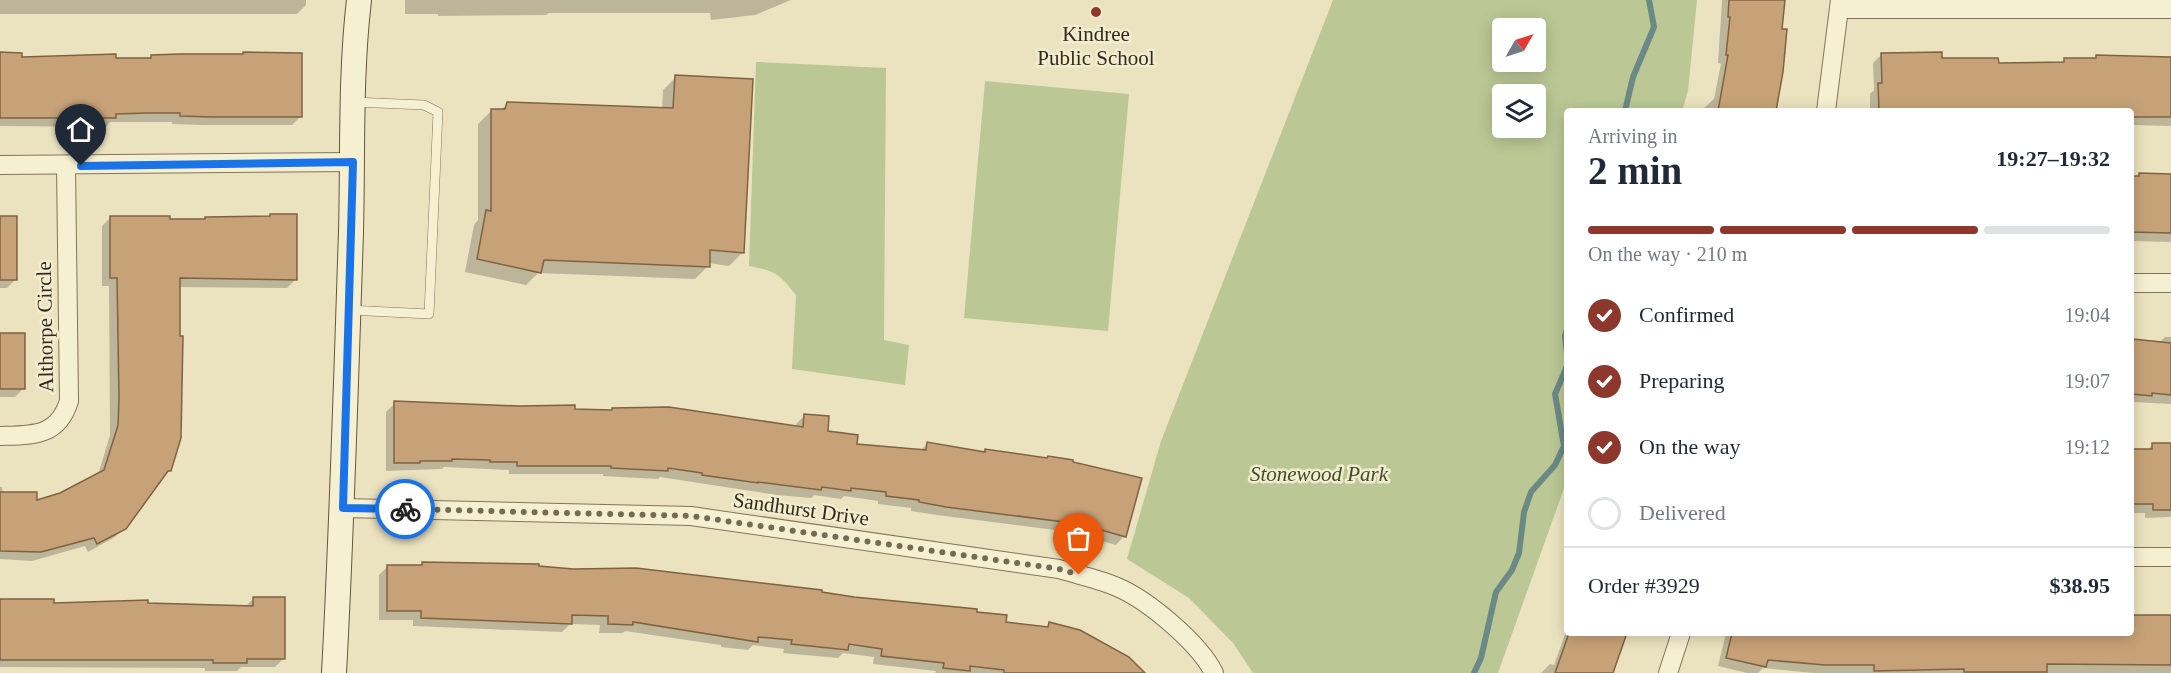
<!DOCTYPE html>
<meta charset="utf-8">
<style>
:root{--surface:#fff;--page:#f2f2f3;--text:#1f2937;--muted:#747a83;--line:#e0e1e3;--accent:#8e382d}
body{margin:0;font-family:Georgia,serif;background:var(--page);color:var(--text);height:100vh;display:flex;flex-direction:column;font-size:22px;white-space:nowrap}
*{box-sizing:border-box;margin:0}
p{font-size:20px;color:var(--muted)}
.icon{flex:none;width:33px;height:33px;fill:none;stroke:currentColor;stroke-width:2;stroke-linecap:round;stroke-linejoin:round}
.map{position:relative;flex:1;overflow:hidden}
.side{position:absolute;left:1564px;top:108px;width:570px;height:528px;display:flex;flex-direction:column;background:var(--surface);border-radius:6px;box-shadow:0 3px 15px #0003}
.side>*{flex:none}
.needle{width:39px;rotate:51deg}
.fabs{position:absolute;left:1492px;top:18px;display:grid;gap:12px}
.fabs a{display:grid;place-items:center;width:54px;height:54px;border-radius:6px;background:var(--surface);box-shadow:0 3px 15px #0003;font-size:30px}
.pin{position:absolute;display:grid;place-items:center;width:51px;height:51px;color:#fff;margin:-62px -26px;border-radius:50% 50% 50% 0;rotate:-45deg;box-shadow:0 0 6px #0007}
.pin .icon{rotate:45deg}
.courier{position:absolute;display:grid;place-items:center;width:60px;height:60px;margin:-30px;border:4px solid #1a73e8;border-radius:50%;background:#fff;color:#222;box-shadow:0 2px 8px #0007}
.headline em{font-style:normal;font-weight:800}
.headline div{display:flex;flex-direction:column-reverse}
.headline{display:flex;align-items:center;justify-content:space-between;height:102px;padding:0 24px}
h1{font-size:39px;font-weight:800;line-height:45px}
.bar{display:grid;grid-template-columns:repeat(4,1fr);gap:9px 6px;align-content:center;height:72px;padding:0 24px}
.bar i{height:8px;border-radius:4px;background:var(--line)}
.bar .active{background:var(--accent)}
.bar p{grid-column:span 4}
.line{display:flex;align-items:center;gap:15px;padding:0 24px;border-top:2px solid var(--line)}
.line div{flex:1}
ol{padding:0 24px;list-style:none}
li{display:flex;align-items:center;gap:18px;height:66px}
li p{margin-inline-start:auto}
li .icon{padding:6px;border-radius:50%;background:var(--accent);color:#fff;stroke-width:4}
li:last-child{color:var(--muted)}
li i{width:33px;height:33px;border:3px solid var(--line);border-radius:50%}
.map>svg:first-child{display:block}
.green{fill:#bbc895;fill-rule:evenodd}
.shadow{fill:#0003}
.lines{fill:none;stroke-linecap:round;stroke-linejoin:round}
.stream{stroke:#6b8a86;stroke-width:6}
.building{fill:#c7a278;stroke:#806241;stroke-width:1.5}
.lane-casing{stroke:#827459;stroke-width:10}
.street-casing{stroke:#827459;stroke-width:20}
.secondary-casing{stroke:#64553d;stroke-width:26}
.lane{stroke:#f6f0d2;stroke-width:9}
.street{stroke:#f6f0d2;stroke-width:18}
.secondary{stroke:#f6f0d2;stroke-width:24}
.done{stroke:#736b56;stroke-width:6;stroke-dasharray:0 10.8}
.route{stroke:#1a73e8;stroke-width:8}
.poi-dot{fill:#8e382d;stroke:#f3edcf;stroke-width:2}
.labels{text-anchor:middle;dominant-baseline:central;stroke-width:5;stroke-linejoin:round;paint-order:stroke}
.poi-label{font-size:21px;fill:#332a1d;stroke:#f3edcf}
.street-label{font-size:21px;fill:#332a1d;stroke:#f3edcf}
.park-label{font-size:21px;font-style:italic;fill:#3e4e25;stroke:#f3edcf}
</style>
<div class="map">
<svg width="2171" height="673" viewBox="0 0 2171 673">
<rect width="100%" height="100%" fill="#ebe3c0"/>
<!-- green -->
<g class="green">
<path d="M1333,0H1697L1688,91L1682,111H1568L1567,480L1498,673H1253L1233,643L1189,598L1127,559L1161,441ZM1536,28V62H1503V28ZM1536,94V128H1503V94Z"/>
<path d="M756,62L886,68L884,340L909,345L905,385L792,369L796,295C779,274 776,271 749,266Z"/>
<polygon points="985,81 1129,94 1108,331 964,318"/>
</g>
<!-- shadow -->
<g class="shadow">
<polygon points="0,0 306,0 306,5 297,14 0,14"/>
<polygon points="405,0 791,0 755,15 711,20 710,13 549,13 546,15 438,16 438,14 405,14"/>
<polygon points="1722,0 1784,0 1773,111 1703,111 1704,108 1714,99 1721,64 1718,63"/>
<polygon points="1882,54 1997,64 2060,64 2065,59 2095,59 2097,57 2171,58 2171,126 2132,125 2132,111 1870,111 1870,94 1874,90 1873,63"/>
<polygon points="0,55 21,58 115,60 149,60 152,57 301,116 292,125 203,125 172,124 172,122 110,122 106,127 0,126"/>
<polygon points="676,77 742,253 729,266 708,263 708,266 695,279 538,273 526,285 465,272 474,225 478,220 478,124 491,111 501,110 507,104 662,109 663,90"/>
<polygon points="2140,174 2171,176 2171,242 2132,241 2132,177 2137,178"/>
<polygon points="296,215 296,279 287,288 178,287 169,471 124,528 115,537 88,552 85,546 32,561 0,559 0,487 2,487 3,494 35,502 61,495 98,475 110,435 109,286 102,286 102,226 111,217 203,221 206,218"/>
<polygon points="0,218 16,279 7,288 0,288"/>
<polygon points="0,334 23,389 15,397 0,397"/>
<polygon points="2165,337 2171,337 2171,404 2132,402 2132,339 2159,343"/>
<polygon points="395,403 610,411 612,409 796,428 796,424 805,415 826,432 855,445 920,451 928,443 983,453 985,451 1124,536 1116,545 1070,532 937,515 911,511 911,508 878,504 878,501 844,496 841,499 814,495 811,498 777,495 660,477 658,479 603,476 603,474 509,474 509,470 444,467 442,469 386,471 386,412"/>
<polygon points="2171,444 2171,517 2145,518 2145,513 2132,513 2132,450 2147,450 2152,445"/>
<polygon points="423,563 537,568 820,593 975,613 1005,623 1046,628 1050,624 1143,673 935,673 936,671 873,664 874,657 843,653 838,658 783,653 784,649 753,645 748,650 721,647 721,645 625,631 623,633 599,633 600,625 570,624 562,632 413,626 413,620 379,620 379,575 387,567 419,567"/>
<polygon points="254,598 284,658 275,667 241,667 237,671 205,671 205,668 0,667 0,601 53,604 245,607"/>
<polygon points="2134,611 2134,617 2171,617 2171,673 1813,673 1763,668 1758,673 1747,673 1718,666 1726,633 2132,633 2132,612"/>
<polygon points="1568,626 1568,633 1626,633 1611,673 1541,673 1550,664 1554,665"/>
</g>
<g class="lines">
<!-- stream -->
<g class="stream">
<polyline points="1625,111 1633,77 1654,27 1649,0"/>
<polyline points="1568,326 1565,336 1568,363"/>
<polyline points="1474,673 1481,658 1496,592 1512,570 1519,553 1524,512 1531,492 1555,465 1564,446 1555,394 1568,364"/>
</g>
</g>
<!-- building -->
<g class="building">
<polygon points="1729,0 1785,0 1782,29 1787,29 1783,72 1776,111 1718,111 1728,55 1726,55 1730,17 1728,17"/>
<polygon points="0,52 22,53 22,57 116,54 116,58 151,58 151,55 180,54 243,54 243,52 302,53 302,117 212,117 180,116 180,113 147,113 116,114 116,118 0,118"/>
<polygon points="1942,52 1942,58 1998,58 1999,63 2064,62 2064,58 2096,58 2096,55 2171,57 2171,117 2132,117 2132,111 1879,111 1878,83 1882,83 1881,53"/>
<polygon points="675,75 753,79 744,253 710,250 710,267 544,260 541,273 477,259 486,210 491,211 491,109 505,109 507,102 673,108"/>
<polygon points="2139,173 2171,174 2171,233 2132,232 2132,176 2139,176"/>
<polygon points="270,214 297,214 297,280 180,278 180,336 183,336 181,438 171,471 168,471 126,529 97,544 94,538 41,552 0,551 0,492 37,492 37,500 60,493 104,470 118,425 119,398 117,278 110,278 110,216 170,216 170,219 205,219 205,217 270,216"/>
<rect x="0" y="216" width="17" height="64"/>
<rect x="0" y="333" width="25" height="56"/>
<polygon points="2133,339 2171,343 2171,395 2152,393 2152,396 2132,394"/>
<polygon points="394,401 519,406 575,405 575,409 612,410 612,408 669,407 803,427 804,414 829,416 828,431 858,435 857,444 926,450 927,442 985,452 985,449 1047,458 1048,456 1073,460 1073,462 1142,478 1126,537 1080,524 946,507 919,502 919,500 886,496 886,492 851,488 851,491 822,487 821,490 758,482 758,483 702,475 702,473 668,468 668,471 611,468 611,466 517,466 517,462 490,462 490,460 452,459 452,461 420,461 420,463 394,463"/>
<polygon points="2152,443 2171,443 2171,510 2153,510 2153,504 2132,504 2132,449 2152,449"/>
<polygon points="422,562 539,564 539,566 573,569 636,568 822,590 822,592 854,597 977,609 977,612 1007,615 1006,622 1048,627 1049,622 1080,630 1129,657 1145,673 1004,673 1004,670 970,666 970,671 943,668 944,663 881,656 882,649 849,644 848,650 791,644 792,640 758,637 758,642 633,622 633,625 608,624 608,616 572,615 572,624 421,618 421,611 387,611 387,565 422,565"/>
<polygon points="253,597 285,597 285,659 247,659 247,663 213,663 213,660 0,660 0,599 54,599 54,603 148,600 148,603 253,606"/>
<polygon points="2132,615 2171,615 2171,665 2047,664 2047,672 1964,672 1964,669 1874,671 1874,665 1825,665 1768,660 1766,667 1726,658 1732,633 2132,633"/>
<polygon points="1569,633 1627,633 1613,673 1555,673"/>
</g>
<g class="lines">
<!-- lane casing -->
<g class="lane-casing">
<polyline id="lane" points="348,310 429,314 438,112 424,105 353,102"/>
</g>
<!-- street casing -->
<g class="street-casing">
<g id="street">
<polyline points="1839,9 2171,9"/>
<polyline points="1826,111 1840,0"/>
<polyline points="0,165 353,162"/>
<polyline points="2132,283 2171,283"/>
<path d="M0,436C32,435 58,437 69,401L66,166"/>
<path d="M343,508L691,516L1059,569C1078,575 1099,579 1117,587C1148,600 1199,643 1214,673"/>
<polyline points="2132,557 2171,557"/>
<polyline points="1668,673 1681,633"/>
</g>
</g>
<!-- secondary casing -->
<g class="secondary-casing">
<path id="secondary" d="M334,673C342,526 346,379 351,232C353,154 350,77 359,0"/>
</g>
<!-- lane -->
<use href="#lane" class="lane"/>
<!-- street -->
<use href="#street" class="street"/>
<!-- secondary -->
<use href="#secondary" class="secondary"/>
</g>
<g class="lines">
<!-- done -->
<polyline class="done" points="405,509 691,516 1059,569 1079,575"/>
<!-- route -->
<polyline class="route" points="81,166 353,162 343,508 405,509"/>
</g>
<!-- markers -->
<circle class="poi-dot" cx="1096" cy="12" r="6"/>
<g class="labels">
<!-- poi labels -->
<g class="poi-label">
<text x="1096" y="34">Kindree<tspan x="1096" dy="24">Public School</tspan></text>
</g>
<!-- street labels -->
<g class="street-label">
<text transform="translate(45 327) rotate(-91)">Althorpe Circle</text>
<text transform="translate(801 509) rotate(8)">Sandhurst Drive</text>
</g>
<!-- park labels -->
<g class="park-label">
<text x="1319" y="474">Stonewood Park</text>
</g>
</g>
</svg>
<div class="fabs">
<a><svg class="needle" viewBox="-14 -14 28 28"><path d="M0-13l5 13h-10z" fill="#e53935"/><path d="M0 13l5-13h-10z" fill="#747a83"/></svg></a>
<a><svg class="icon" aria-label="layers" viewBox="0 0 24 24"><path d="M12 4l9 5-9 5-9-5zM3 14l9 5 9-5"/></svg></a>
</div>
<div class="pin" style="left:1079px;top:575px;background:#ea580c"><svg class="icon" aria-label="bag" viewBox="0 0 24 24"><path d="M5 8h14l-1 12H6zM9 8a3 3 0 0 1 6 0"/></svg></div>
<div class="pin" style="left:81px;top:166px;background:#1f2937"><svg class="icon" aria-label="home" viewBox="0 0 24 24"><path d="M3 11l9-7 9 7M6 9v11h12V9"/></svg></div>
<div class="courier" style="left:405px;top:509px"><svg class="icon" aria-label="bike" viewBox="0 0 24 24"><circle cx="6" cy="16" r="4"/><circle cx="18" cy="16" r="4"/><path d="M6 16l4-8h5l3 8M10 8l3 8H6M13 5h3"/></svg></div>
<section class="side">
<div class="headline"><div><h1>2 min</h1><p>Arriving in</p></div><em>19:27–19:32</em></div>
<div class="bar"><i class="active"></i><i class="active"></i><i class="active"></i><i></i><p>On the way · 210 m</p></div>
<ol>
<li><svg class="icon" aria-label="check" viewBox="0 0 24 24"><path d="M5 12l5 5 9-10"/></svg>Confirmed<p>19:04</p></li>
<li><svg class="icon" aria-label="check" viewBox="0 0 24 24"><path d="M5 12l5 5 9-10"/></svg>Preparing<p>19:07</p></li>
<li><svg class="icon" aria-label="check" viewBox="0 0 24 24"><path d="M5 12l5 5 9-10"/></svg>On the way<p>19:12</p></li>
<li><i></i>Delivered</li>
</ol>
<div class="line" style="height:78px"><div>Order #3929</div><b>$38.95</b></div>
</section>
</div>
